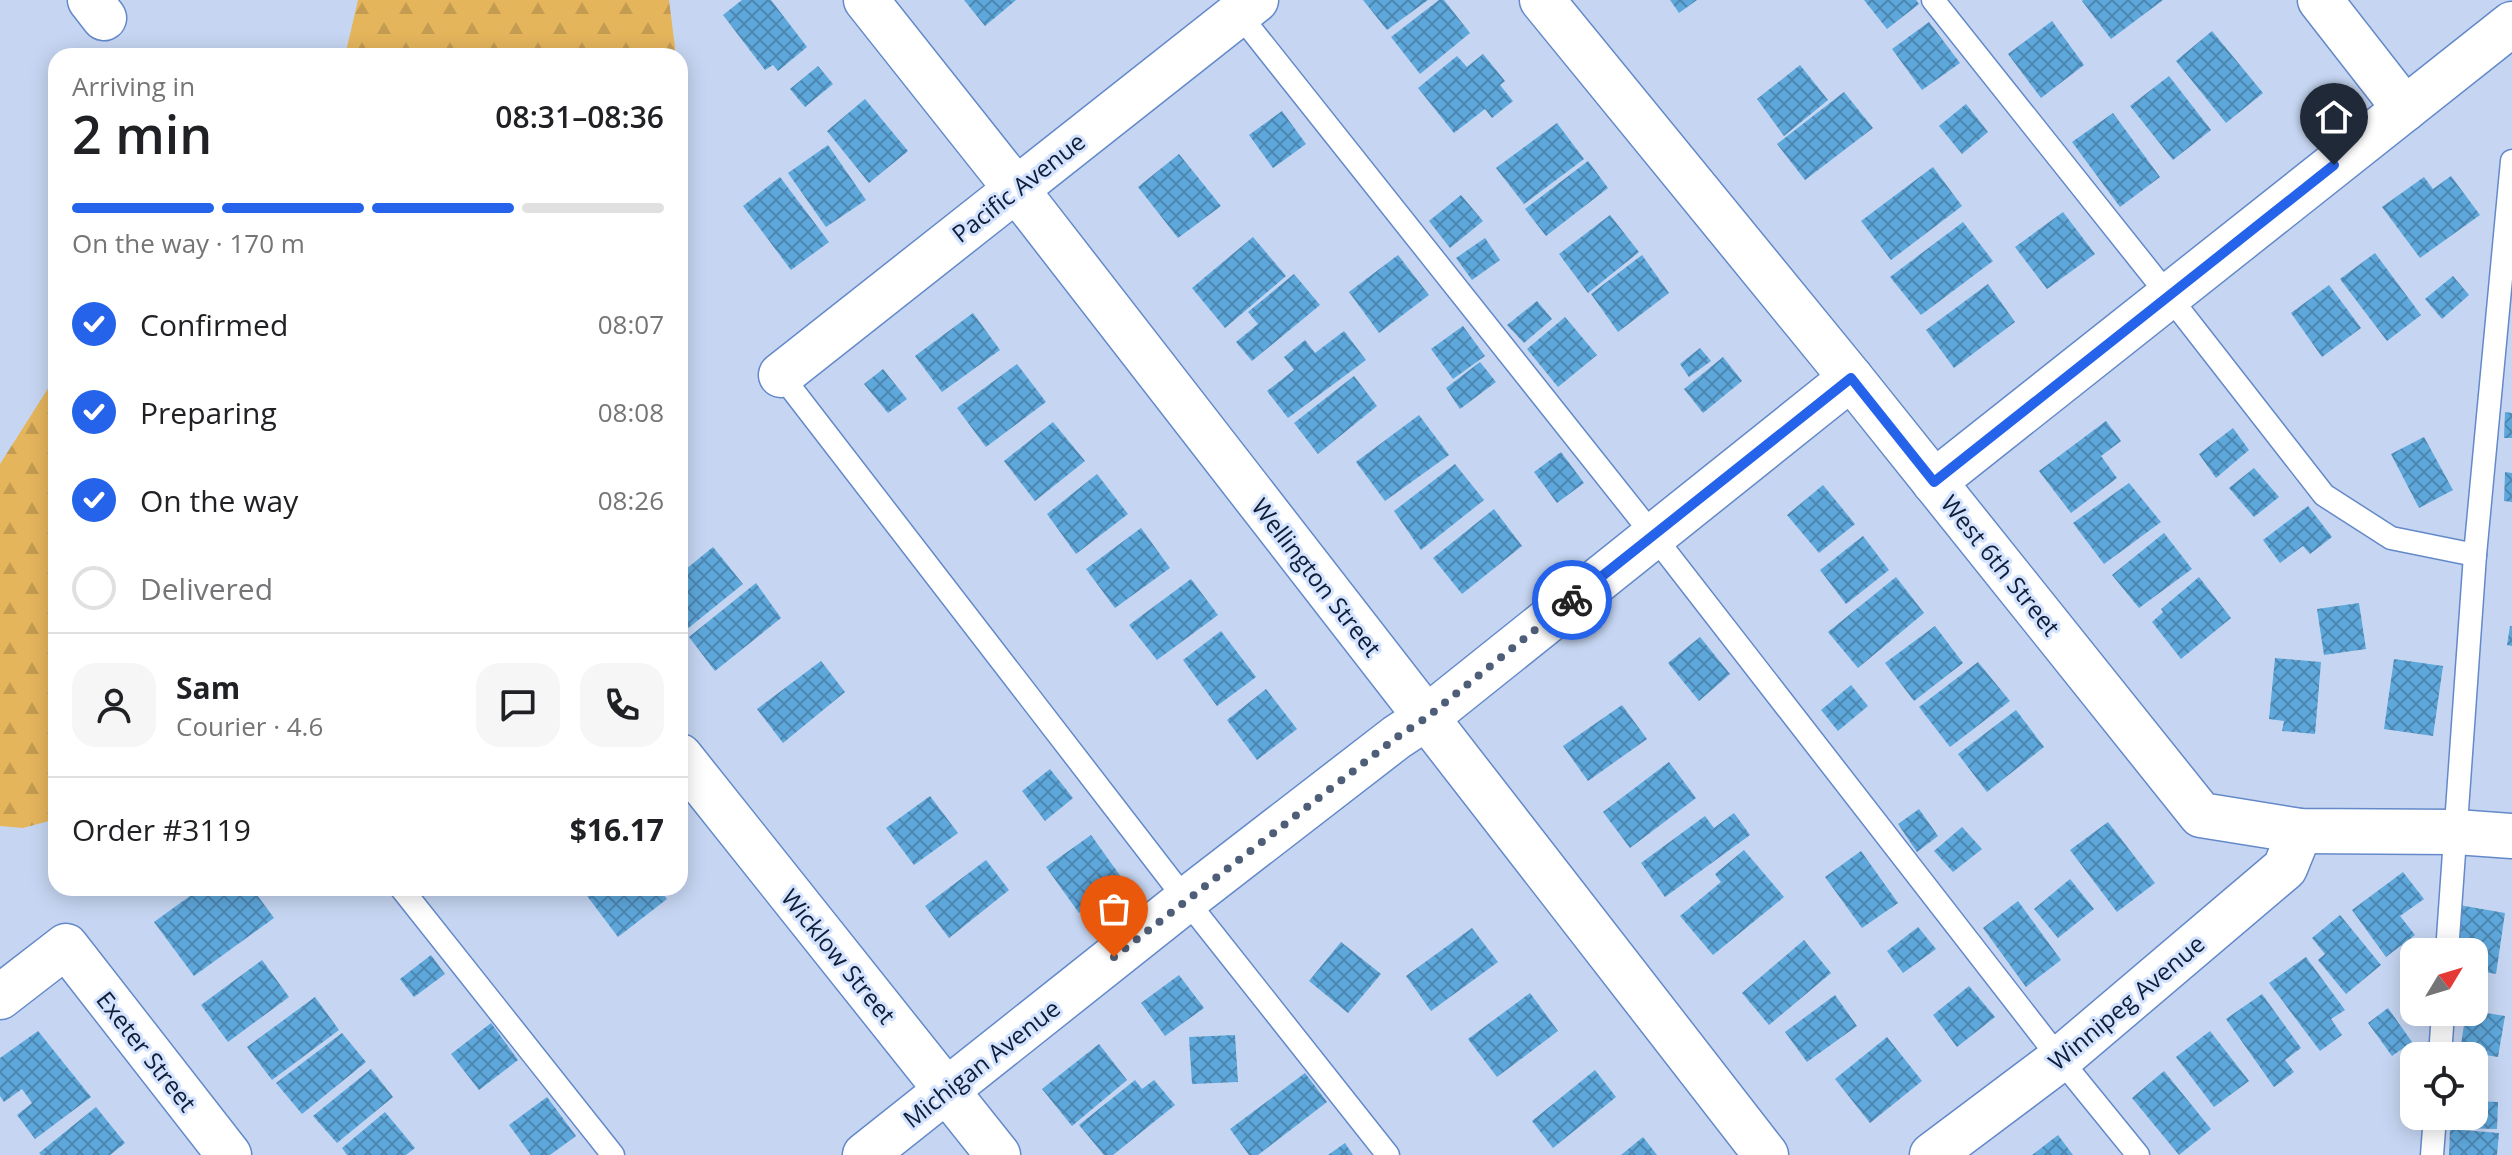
<!DOCTYPE html>
<meta charset="utf-8">
<style>
:root{--surface:#fff;--page:#f6f6f6;--text:#202124;--muted:#757577;--line:#e0e0e0;--accent:#2563eb}
body{margin:0;font-family:"Open Sans",sans-serif;background:var(--page);color:var(--text);height:100vh;display:flex;flex-direction:column;font-size:30px;white-space:nowrap}
*{box-sizing:border-box;margin:0}
p{font-size:26px;color:var(--muted)}
.icon{flex:none;width:44px;height:44px;fill:none;stroke:currentColor;stroke-width:2;stroke-linecap:round;stroke-linejoin:round}
.map{position:relative;flex:1;overflow:hidden}
.sheet{position:absolute;left:48px;top:48px;width:640px;height:848px;display:flex;flex-direction:column;background:var(--surface);border-radius:24px;box-shadow:0 4px 20px #0003}
.sheet>*{flex:none}
.needle{width:52px;rotate:52deg}
.buttons{position:absolute;left:2400px;top:938px;display:grid;gap:16px}
.buttons a{display:grid;place-items:center;width:88px;height:88px;border-radius:16px;background:var(--surface);box-shadow:0 4px 20px #0003;font-size:40px}
.pin{position:absolute;display:grid;place-items:center;width:68px;height:68px;color:#fff;margin:-82px -34px;border-radius:50% 50% 50% 0;rotate:-45deg;box-shadow:0 0 8px #0007}
.pin .icon{rotate:45deg}
.courier{position:absolute;display:grid;place-items:center;width:80px;height:80px;margin:-40px;border:6px solid #2563eb;border-radius:50%;background:#fff;color:#222;box-shadow:0 2px 10px #0007}
.summary em{font-style:normal;font-weight:600}
.summary div{display:flex;flex-direction:column-reverse}
.summary{display:flex;align-items:center;justify-content:space-between;height:136px;padding:0 24px}
h1{font-size:52px;font-weight:600;line-height:60px}
.bar{display:grid;grid-template-columns:repeat(4,1fr);gap:12px 8px;align-content:center;height:96px;padding:0 24px}
.bar i{height:10px;border-radius:6px;background:var(--line)}
.bar .selected{background:var(--accent)}
.bar p{grid-column:span 4}
.line{display:flex;align-items:center;gap:20px;padding:0 24px;border-top:2px solid var(--line)}
.line div{flex:1}
.round{display:grid;place-items:center;flex:none;width:84px;height:84px;border-radius:24px;background:var(--page)}
ol{padding:0 24px;list-style:none}
li{display:flex;align-items:center;gap:24px;height:88px}
li p{margin-inline-start:auto}
li .icon{padding:8px;border-radius:50%;background:var(--accent);color:#fff;stroke-width:4}
li:last-child{color:var(--muted)}
li i{width:44px;height:44px;border:4px solid var(--line);border-radius:50%}
.map>svg:first-child{display:block}
.forest{fill:url(#forest-firs)}
.building{fill:url(#building-cross-hatch)}
.lines{fill:none;stroke-linecap:round;stroke-linejoin:round}
.service-casing{stroke:#6489c9;stroke-width:25}
.minor-casing{stroke:#6489c9;stroke-width:47}
.service{stroke:#fff;stroke-width:22}
.minor{stroke:#fff;stroke-width:44}
.done{stroke:#4f5e78;stroke-width:8;stroke-dasharray:0 14.4}
.route{stroke:#2563eb;stroke-width:10}
.labels{text-anchor:middle;dominant-baseline:central;stroke-width:6;stroke-linejoin:round;paint-order:stroke}
.street-label{font-size:24px;fill:#0f1d36;stroke:#d3e3ff}
</style>
<div class="map">
<svg width="2512" height="1155" viewBox="0 0 2512 1155">
<defs>
<pattern id="forest-firs" width="22" height="20" patternUnits="userSpaceOnUse" patternTransform="scale(2)"><rect width="22" height="20" fill="#e5b55c"/><path d="M5 1l3.5 6h-7zM16 11l3.5 6h-7z" fill="#c39b51"/></pattern>
<pattern id="building-cross-hatch" width="8" height="8" patternUnits="userSpaceOnUse" patternTransform="scale(2)"><rect width="8" height="8" fill="#5ea7db"/><path d="M0 0l8 8M0 8l8-8" fill="none" stroke="#4c87b2"/></pattern>
</defs>
<rect width="100%" height="100%" fill="#c6d6f2"/>
<!-- forest -->
<g class="forest">
<polygon points="358,0 669,0 675,47 674,56 345,56"/>
<polygon points="56,376 56,819 23,828 0,826 0,464"/>
</g>
<!-- building -->
<g class="building">
<polygon points="742,0 771,0 807,47 778,71 773,65 765,70 723,15"/>
<polygon points="964,0 1016,0 985,26"/>
<polygon points="1363,0 1428,0 1387,30"/>
<polygon points="1439,0 1444,0 1470,33 1420,74 1391,37"/>
<polygon points="1670,0 1697,0 1679,13"/>
<polygon points="1864,0 1916,0 1919,4 1887,29"/>
<polygon points="2083,0 2163,0 2111,39 2082,1"/>
<polygon points="2052,21 2084,65 2041,98 2008,54"/>
<polygon points="1929,22 1960,63 1922,90 1892,49"/>
<polygon points="2212,31 2263,93 2226,123 2176,61"/>
<polygon points="1483,54 1505,81 1500,85 1513,101 1492,118 1485,109 1454,133 1418,88 1457,56 1467,67"/>
<polygon points="1800,65 1828,100 1784,136 1757,99"/>
<polygon points="818,66 833,84 805,107 790,89"/>
<polygon points="2169,76 2211,130 2173,160 2130,106"/>
<polygon points="1844,92 1873,128 1805,180 1777,144"/>
<polygon points="865,99 908,151 869,183 827,131"/>
<polygon points="1966,104 1988,132 1962,154 1939,126"/>
<polygon points="1282,111 1306,144 1273,168 1249,135"/>
<polygon points="2113,113 2160,177 2120,207 2072,142"/>
<polygon points="1557,123 1584,159 1524,204 1496,168"/>
<polygon points="828,145 866,200 826,227 788,173"/>
<polygon points="1179,154 1221,206 1178,238 1138,187"/>
<polygon points="1588,161 1608,188 1546,236 1525,209"/>
<polygon points="1933,167 1962,206 1891,260 1861,221"/>
<polygon points="2451,176 2480,215 2420,258 2382,207 2424,177 2433,189"/>
<polygon points="780,177 829,242 791,270 743,206"/>
<polygon points="1461,195 1483,221 1450,248 1429,221"/>
<polygon points="2063,212 2095,254 2047,289 2015,247"/>
<polygon points="1610,215 1639,252 1588,293 1559,254"/>
<polygon points="1963,222 1993,261 1921,315 1890,277"/>
<polygon points="1253,237 1286,276 1225,328 1192,288"/>
<polygon points="1485,238 1500,260 1472,280 1456,258"/>
<polygon points="2375,253 2421,315 2387,341 2340,279"/>
<polygon points="1398,255 1429,295 1379,333 1349,292"/>
<polygon points="1642,255 1669,293 1618,332 1591,294"/>
<polygon points="1294,274 1320,305 1252,361 1236,342 1258,324 1248,312"/>
<polygon points="2453,276 2469,295 2442,319 2425,299"/>
<polygon points="1988,284 2015,322 1954,368 1926,330"/>
<polygon points="2329,285 2361,328 2322,357 2291,313"/>
<polygon points="1537,301 1552,319 1524,343 1507,325"/>
<polygon points="973,313 1000,350 942,392 915,356"/>
<polygon points="1565,317 1597,355 1558,387 1527,349"/>
<polygon points="1463,326 1485,356 1453,379 1431,349"/>
<polygon points="1344,331 1366,360 1288,418 1267,391 1294,370 1284,357 1305,340 1315,353"/>
<polygon points="1700,348 1711,361 1689,377 1680,364"/>
<polygon points="1723,357 1742,381 1703,413 1684,389"/>
<polygon points="1480,362 1496,382 1460,409 1446,388"/>
<polygon points="1017,364 1046,402 986,447 957,408"/>
<polygon points="883,369 907,399 888,413 864,384"/>
<polygon points="1354,376 1377,406 1318,454 1294,423"/>
<polygon points="2505,412 2512,413 2512,438 2504,438"/>
<polygon points="1419,415 1449,455 1385,501 1356,462"/>
<polygon points="2106,421 2121,441 2101,456 2117,478 2071,513 2039,471"/>
<polygon points="1053,422 1085,461 1035,501 1004,461"/>
<polygon points="2233,428 2249,450 2216,478 2199,454"/>
<polygon points="2424,437 2453,490 2419,508 2391,454"/>
<polygon points="1561,452 1584,483 1557,503 1534,472"/>
<polygon points="1455,464 1484,500 1421,550 1394,511"/>
<polygon points="2254,468 2279,497 2254,517 2229,488"/>
<polygon points="2505,472 2512,473 2512,502 2504,501"/>
<polygon points="1097,474 1128,514 1076,554 1047,514"/>
<polygon points="2129,483 2161,522 2104,564 2073,523"/>
<polygon points="1823,485 1855,524 1819,553 1787,515"/>
<polygon points="2308,506 2332,537 2310,554 2303,546 2280,563 2263,540"/>
<polygon points="1494,509 1522,546 1462,594 1433,558"/>
<polygon points="1141,528 1170,568 1115,608 1086,569"/>
<polygon points="2164,533 2192,569 2139,608 2112,575"/>
<polygon points="1863,536 1889,570 1846,604 1820,570"/>
<polygon points="713,547 743,584 686,630 680,623 680,574"/>
<polygon points="1896,577 1924,613 1858,668 1828,632"/>
<polygon points="2199,577 2231,618 2181,659 2152,622 2163,612 2161,609"/>
<polygon points="1191,579 1218,615 1157,660 1129,625"/>
<polygon points="756,583 781,618 715,671 689,637"/>
<polygon points="2359,603 2366,649 2324,655 2317,609"/>
<polygon points="1935,626 1963,663 1914,701 1885,663"/>
<polygon points="2510,626 2512,626 2512,646 2507,645"/>
<polygon points="1221,631 1256,677 1217,706 1183,660"/>
<polygon points="1700,637 1730,674 1699,701 1668,663"/>
<polygon points="2275,658 2321,662 2315,734 2282,731 2284,721 2269,719"/>
<polygon points="2394,659 2443,666 2433,736 2384,729"/>
<polygon points="821,661 845,692 783,743 757,709"/>
<polygon points="1978,662 2010,701 1950,747 1919,707"/>
<polygon points="1851,685 1868,706 1838,731 1821,710"/>
<polygon points="1266,689 1297,729 1257,760 1227,720"/>
<polygon points="1622,705 1647,739 1588,781 1563,746"/>
<polygon points="2016,710 2044,747 1987,792 1958,754"/>
<polygon points="1669,762 1696,798 1630,848 1603,812"/>
<polygon points="1050,769 1073,798 1045,821 1022,791"/>
<polygon points="930,796 958,833 914,865 886,828"/>
<polygon points="1919,809 1938,836 1917,852 1898,824"/>
<polygon points="1734,813 1750,835 1665,897 1641,863 1705,816 1714,828"/>
<polygon points="2108,822 2155,883 2117,912 2070,850"/>
<polygon points="1962,827 1982,849 1953,872 1934,851"/>
<polygon points="1091,835 1124,881 1079,913 1046,867"/>
<polygon points="1744,850 1784,897 1713,955 1680,916 1721,882 1715,874"/>
<polygon points="1861,851 1898,903 1862,928 1825,877"/>
<polygon points="986,860 1009,890 949,938 925,906"/>
<polygon points="2403,872 2424,899 2400,916 2415,935 2386,957 2352,910"/>
<polygon points="2070,879 2094,909 2058,938 2034,909"/>
<polygon points="201,888 252,888 274,918 194,976 154,922"/>
<polygon points="581,888 658,888 667,899 618,937"/>
<polygon points="2018,901 2061,960 2026,987 1983,928"/>
<polygon points="2459,905 2505,913 2496,974 2474,970 2474,952 2451,952"/>
<polygon points="2340,915 2381,965 2346,994 2318,960 2325,954 2312,938"/>
<polygon points="1918,927 1936,949 1903,973 1887,951"/>
<polygon points="1472,928 1498,962 1431,1011 1406,976"/>
<polygon points="1804,940 1831,973 1769,1025 1742,993"/>
<polygon points="1341,942 1381,974 1348,1013 1309,981"/>
<polygon points="431,955 445,974 414,997 400,979"/>
<polygon points="2306,957 2345,1010 2331,1019 2342,1035 2320,1051 2269,983"/>
<polygon points="262,960 289,997 228,1042 201,1005"/>
<polygon points="1179,975 1204,1008 1165,1036 1141,1003"/>
<polygon points="1969,986 1995,1017 1957,1047 1933,1015"/>
<polygon points="1530,993 1558,1031 1497,1077 1468,1039"/>
<polygon points="2262,994 2301,1048 2285,1060 2294,1072 2274,1087 2226,1019"/>
<polygon points="1835,995 1857,1026 1807,1062 1785,1032"/>
<polygon points="315,997 339,1030 272,1080 247,1047"/>
<polygon points="2388,1008 2412,1042 2392,1056 2368,1023"/>
<polygon points="2474,1011 2505,1016 2498,1057 2460,1051 2466,1012"/>
<polygon points="491,1023 518,1060 479,1090 451,1054"/>
<polygon points="38,1031 91,1097 35,1139 17,1115 32,1103 22,1089 4,1102 0,1096 0,1058"/>
<polygon points="2210,1031 2249,1081 2214,1107 2176,1057"/>
<polygon points="342,1033 366,1062 302,1114 276,1083"/>
<polygon points="1235,1035 1238,1082 1192,1084 1189,1037"/>
<polygon points="1887,1037 1922,1081 1870,1123 1835,1079"/>
<polygon points="1099,1044 1127,1080 1072,1126 1042,1089"/>
<polygon points="371,1069 393,1097 337,1143 313,1116"/>
<polygon points="1595,1070 1616,1097 1553,1148 1532,1121"/>
<polygon points="2164,1071 2211,1129 2179,1155 2132,1098"/>
<polygon points="1305,1073 1327,1102 1258,1155 1249,1155 1230,1129"/>
<polygon points="1135,1080 1142,1089 1154,1080 1175,1105 1113,1155 1104,1155 1079,1125"/>
<polygon points="547,1097 576,1136 550,1155 531,1155 509,1125"/>
<polygon points="2474,1101 2498,1102 2497,1129 2454,1128 2455,1116 2474,1116"/>
<polygon points="96,1107 125,1143 110,1155 41,1155 39,1153"/>
<polygon points="385,1112 415,1148 406,1155 347,1155 342,1148"/>
<polygon points="2450,1129 2499,1133 2497,1155 2449,1155"/>
<polygon points="2058,1135 2073,1155 2032,1155"/>
<polygon points="1643,1137 1657,1155 1621,1155"/>
<polygon points="1345,1143 1353,1155 1328,1155"/>
</g>
<g class="lines">
<!-- service casing -->
<g class="service-casing">
<g id="service">
<polyline points="1933,0 2168,295 2324,495 2391,538 2475,555"/>
<polyline points="1235,9 1653,535 2060,1059 2138,1155"/>
<polyline points="781,375 1186,900 1388,1155"/>
<polyline points="401,888 613,1155"/>
<polyline points="2447,952 2475,555 2512,161"/>
<polyline points="2440,1056 2443,1012"/>
<polyline points="2432,1155 2435,1116"/>
</g>
</g>
<!-- minor casing -->
<g class="minor-casing">
<g id="minor">
<polyline points="90,0 104,18"/>
<polyline points="866,0 1016,189 1766,1155"/>
<polyline points="1542,0 1851,378 2201,815 2300,831 2456,832 2512,836"/>
<polyline points="2320,0 2405,109"/>
<polyline points="781,375 1256,0"/>
<polyline points="1934,482 2512,24"/>
<polyline points="680,756 998,1155"/>
<polyline points="0,997 66,946 229,1155"/>
<polyline points="865,1155 1186,900 1397,737 1426,718 1851,378"/>
<polyline points="1932,1155 2060,1059 2285,868 2300,831"/>
</g>
</g>
<!-- service -->
<use href="#service" class="service"/>
<!-- minor -->
<use href="#minor" class="minor"/>
</g>
<g class="lines">
<!-- done -->
<polyline class="done" points="1114,957 1397,737 1426,718 1572,600"/>
<!-- route -->
<polyline class="route" points="1572,600 1851,378 1934,482 2334,165"/>
</g>
<g class="labels">
<!-- street labels -->
<g class="street-label">
<text transform="translate(1018 187) rotate(-38)">Pacific Avenue</text>
<text transform="translate(2001 565) rotate(51)">West 6th Street</text>
<text transform="translate(1317 577) rotate(52)">Wellington Street</text>
<text transform="translate(839 956) rotate(51)">Wicklow Street</text>
<text transform="translate(2126 1002) rotate(-40)">Winnipeg Avenue</text>
<text transform="translate(147 1051) rotate(52)">Exeter Street</text>
<text transform="translate(981 1063) rotate(-38)">Michigan Avenue</text>
</g>
</g>
</svg>
<div class="buttons">
<a><svg class="needle" viewBox="-14 -14 28 28"><path d="M0-13l5 13h-10z" fill="#e53935"/><path d="M0 13l5-13h-10z" fill="#757577"/></svg></a>
<a><svg class="icon" aria-label="locate" viewBox="0 0 24 24"><circle cx="12" cy="12" r="6"/><path d="M12 2v4M12 18v4M2 12h4M18 12h4"/></svg></a>
</div>
<div class="pin" style="left:1114px;top:957px;background:#ea580c"><svg class="icon" aria-label="bag" viewBox="0 0 24 24"><path d="M5 8h14l-1 12H6zM9 8a3 3 0 0 1 6 0"/></svg></div>
<div class="pin" style="left:2334px;top:165px;background:#1f2937"><svg class="icon" aria-label="home" viewBox="0 0 24 24"><path d="M3 11l9-7 9 7M6 9v11h12V9"/></svg></div>
<div class="courier" style="left:1572px;top:600px"><svg class="icon" aria-label="bike" viewBox="0 0 24 24"><circle cx="6" cy="16" r="4"/><circle cx="18" cy="16" r="4"/><path d="M6 16l4-8h5l3 8M10 8l3 8H6M13 5h3"/></svg></div>
<section class="sheet">
<div class="summary"><div><h1>2 min</h1><p>Arriving in</p></div><em>08:31–08:36</em></div>
<div class="bar"><i class="selected"></i><i class="selected"></i><i class="selected"></i><i></i><p>On the way · 170 m</p></div>
<ol>
<li><svg class="icon" aria-label="check" viewBox="0 0 24 24"><path d="M5 12l5 5 9-10"/></svg>Confirmed<p>08:07</p></li>
<li><svg class="icon" aria-label="check" viewBox="0 0 24 24"><path d="M5 12l5 5 9-10"/></svg>Preparing<p>08:08</p></li>
<li><svg class="icon" aria-label="check" viewBox="0 0 24 24"><path d="M5 12l5 5 9-10"/></svg>On the way<p>08:26</p></li>
<li><i></i>Delivered</li>
</ol>
<div class="line" style="height:144px"><a class="round"><svg class="icon" aria-label="person" viewBox="0 0 24 24"><circle cx="12" cy="8" r="4"/><path d="M4 21q1-7 8-7t8 7"/></svg></a><div><b>Sam</b><p>Courier · 4.6</p></div><a class="round"><svg class="icon" aria-label="chat" viewBox="0 0 24 24"><path d="M4 5h16v11H9l-5 4z"/></svg></a><a class="round"><svg class="icon" aria-label="phone" viewBox="0 0 24 24"><path d="M5 4h4l2 5-3 2q2 4 5 5l2-3 5 2v4C11 20 4 13 5 4z"/></svg></a></div>
<div class="line" style="height:104px"><div>Order #3119</div><b>$16.17</b></div>
</section>
</div>
